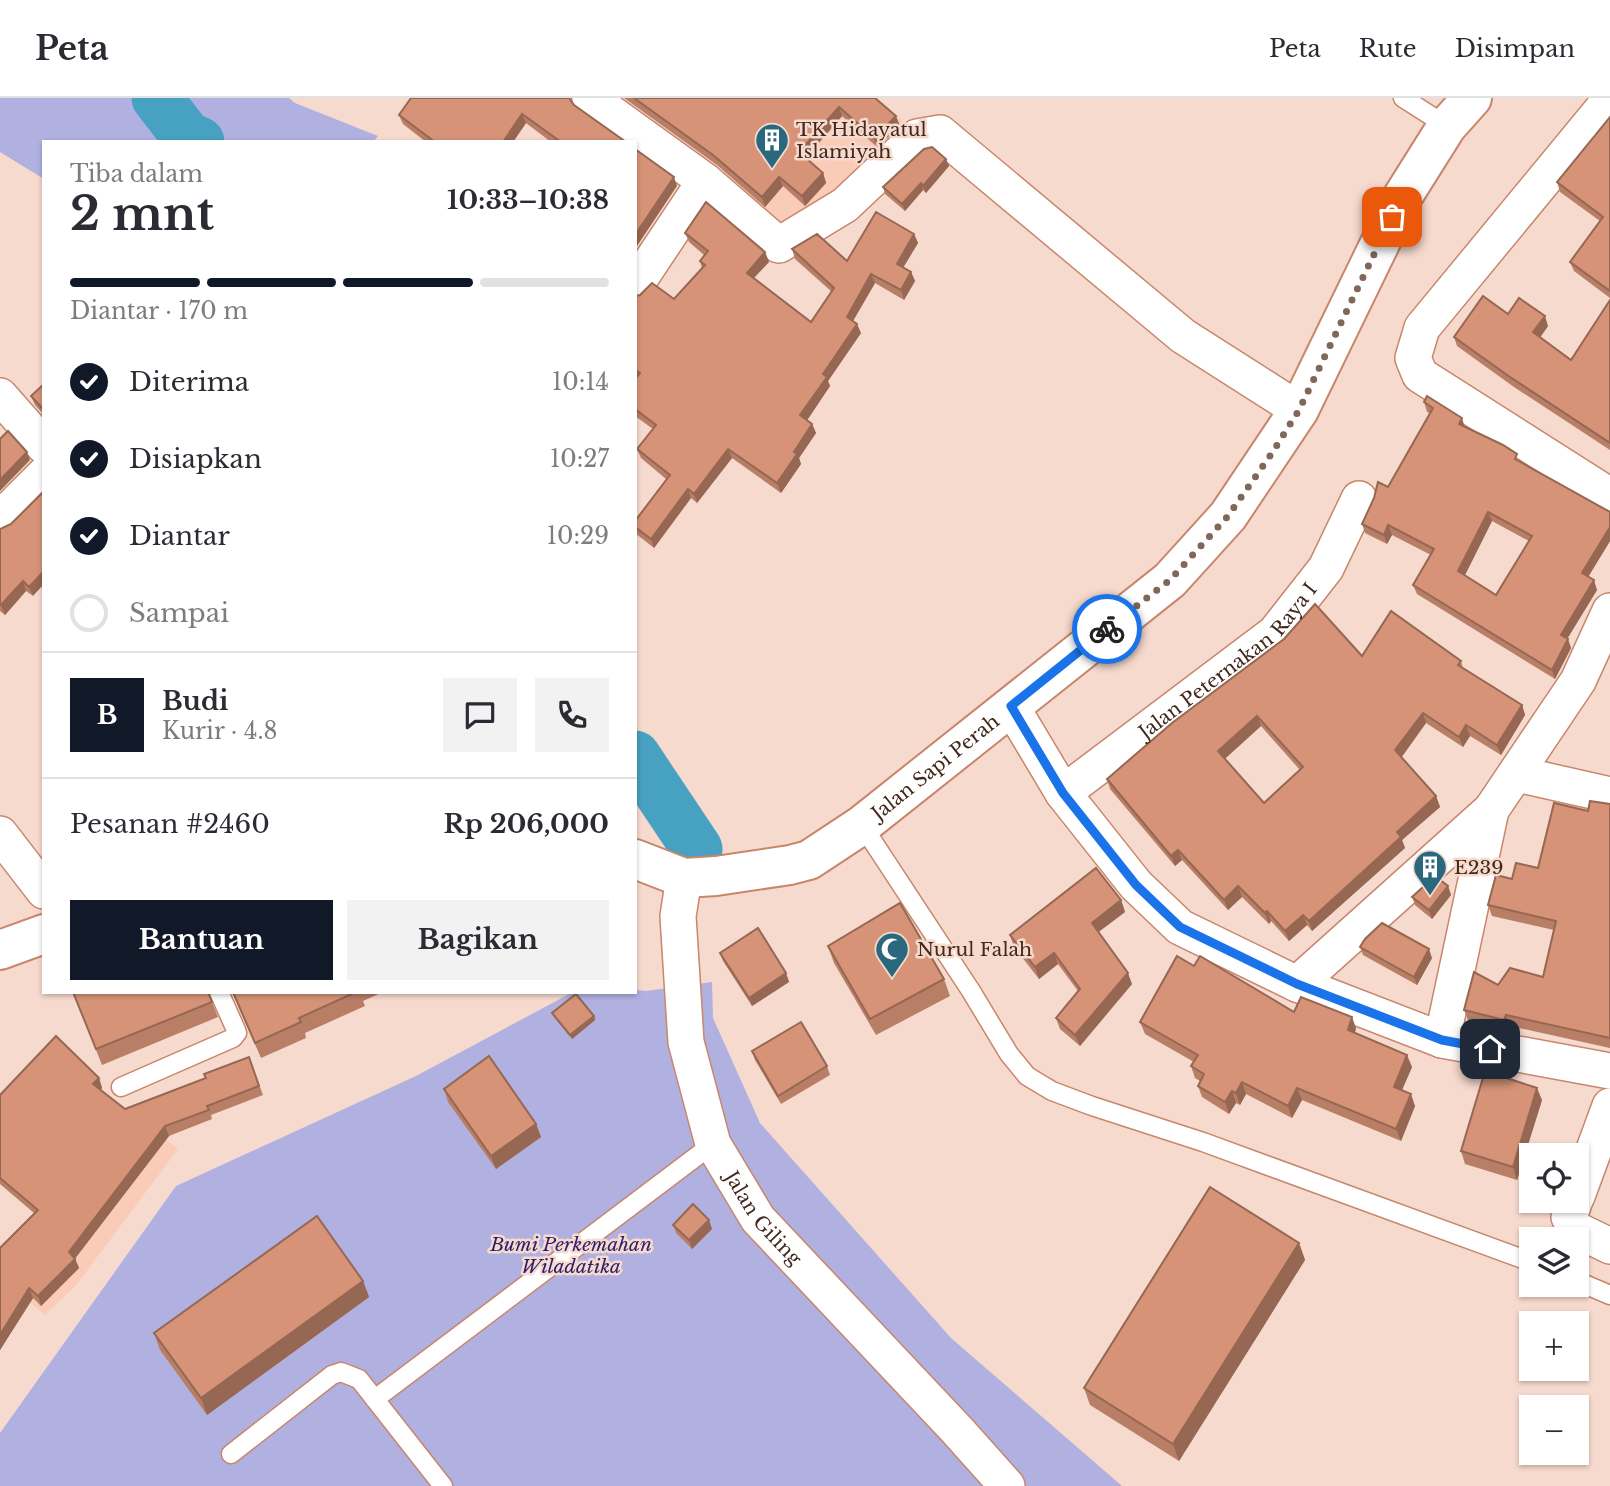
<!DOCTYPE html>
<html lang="id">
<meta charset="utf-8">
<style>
:root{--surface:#fff;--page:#f2f2f3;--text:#2b2b33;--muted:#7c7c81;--line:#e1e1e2;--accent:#111827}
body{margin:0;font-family:"Libre Baskerville",serif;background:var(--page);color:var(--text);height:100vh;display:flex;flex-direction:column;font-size:26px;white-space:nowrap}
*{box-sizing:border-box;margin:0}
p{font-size:23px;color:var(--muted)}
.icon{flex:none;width:38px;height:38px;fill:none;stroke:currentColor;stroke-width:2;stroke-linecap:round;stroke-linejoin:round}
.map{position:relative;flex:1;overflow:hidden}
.details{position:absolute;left:42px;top:42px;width:595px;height:854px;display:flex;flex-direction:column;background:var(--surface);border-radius:0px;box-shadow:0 2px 5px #0004}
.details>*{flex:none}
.tools{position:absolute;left:1519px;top:1045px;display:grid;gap:14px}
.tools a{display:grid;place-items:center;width:70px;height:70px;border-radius:0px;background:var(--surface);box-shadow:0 2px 5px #0004;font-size:35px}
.pin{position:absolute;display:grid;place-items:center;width:60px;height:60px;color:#fff;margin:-30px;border-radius:14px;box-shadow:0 4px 10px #0006}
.courier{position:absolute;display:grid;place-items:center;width:70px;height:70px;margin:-35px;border:5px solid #1a73e8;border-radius:50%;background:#fff;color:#222;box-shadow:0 2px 9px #0007}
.headline em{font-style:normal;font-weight:700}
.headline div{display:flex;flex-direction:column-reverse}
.headline{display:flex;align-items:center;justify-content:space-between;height:119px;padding:0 28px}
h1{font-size:46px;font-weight:700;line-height:52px}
.bar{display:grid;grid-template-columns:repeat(4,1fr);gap:10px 7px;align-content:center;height:84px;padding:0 28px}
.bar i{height:9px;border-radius:5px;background:var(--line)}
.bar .active{background:var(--accent)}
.bar p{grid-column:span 4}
.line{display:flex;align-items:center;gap:18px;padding:0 28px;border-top:2px solid var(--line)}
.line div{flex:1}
.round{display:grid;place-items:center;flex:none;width:74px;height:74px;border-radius:0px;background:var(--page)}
ol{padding:0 28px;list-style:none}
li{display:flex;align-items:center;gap:21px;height:77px}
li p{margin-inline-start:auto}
li .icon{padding:7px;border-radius:50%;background:var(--accent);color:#fff;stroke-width:4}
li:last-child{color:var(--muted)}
li i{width:38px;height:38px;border:4px solid var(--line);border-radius:50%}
.cta{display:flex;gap:14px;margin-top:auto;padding:14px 28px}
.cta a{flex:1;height:80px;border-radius:0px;background:var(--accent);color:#fff;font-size:28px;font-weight:700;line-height:80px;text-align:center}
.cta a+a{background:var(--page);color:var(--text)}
header{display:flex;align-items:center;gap:42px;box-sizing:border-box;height:98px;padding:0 35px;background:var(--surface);border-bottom:2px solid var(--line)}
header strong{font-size:33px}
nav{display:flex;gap:38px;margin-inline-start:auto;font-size:24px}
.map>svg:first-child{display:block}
.built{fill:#facbb7}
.green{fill:#b0b1e1}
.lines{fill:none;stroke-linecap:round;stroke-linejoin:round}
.river{stroke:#47a1c0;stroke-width:51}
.service-casing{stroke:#c8866b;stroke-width:21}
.minor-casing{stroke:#c8866b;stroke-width:38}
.tertiary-casing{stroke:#c8866b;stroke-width:42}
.service{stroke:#fff;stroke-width:18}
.minor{stroke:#fff;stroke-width:35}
.tertiary{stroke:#fff;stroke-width:38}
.wall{fill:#b87e66;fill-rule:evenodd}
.shaded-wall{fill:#966753}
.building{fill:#d69377;stroke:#966753;stroke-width:2;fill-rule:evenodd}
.done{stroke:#81665a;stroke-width:7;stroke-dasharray:0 12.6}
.route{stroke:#1a73e8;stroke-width:9}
.labels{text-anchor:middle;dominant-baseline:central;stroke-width:5;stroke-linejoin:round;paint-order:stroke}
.poi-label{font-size:19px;fill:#42281c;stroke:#f7dace;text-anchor:start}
.street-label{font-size:19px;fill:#42281c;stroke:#f7dace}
.park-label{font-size:19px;font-style:italic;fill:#2d216e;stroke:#f7dace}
</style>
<header>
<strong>Peta</strong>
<nav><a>Peta</a><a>Rute</a><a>Disimpan</a></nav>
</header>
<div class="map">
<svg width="1610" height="1388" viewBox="0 0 1610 1388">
<rect width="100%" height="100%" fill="#f7dace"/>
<!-- built -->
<g class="built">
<polygon points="785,0 875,0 903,23 851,83 818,102 778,139 716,83"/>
<polygon points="120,1008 178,1051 77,1186 45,1217 0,1179 42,1114"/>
</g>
<!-- green -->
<g class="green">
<polygon points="0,0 289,0 295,5 378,38 373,44 44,44 44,81 0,54"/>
<polygon points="712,884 713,920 760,1025 951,1240 1122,1388 0,1388 0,1335 176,1088 416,978 573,894 635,894 635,892 646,893"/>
</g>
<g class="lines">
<!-- river -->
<g class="river">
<polyline points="157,0 187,39 199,44"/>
<polyline points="635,658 697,751"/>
</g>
<!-- service casing -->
<g class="service-casing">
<g id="service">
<polyline points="1403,0 1447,28"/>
<polyline points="862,727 971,893 1009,956 1027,978 1052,993 1092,1008 1203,1044 1531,1164"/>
<polyline points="121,989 233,940 237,935 236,932 219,894"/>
<polyline points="1577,1183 1610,1197"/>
<polyline points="375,1301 713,1046"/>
<polyline points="231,1356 332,1277 341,1274 359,1281 443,1388"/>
</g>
</g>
<!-- minor casing -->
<g class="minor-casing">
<g id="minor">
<polyline points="590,0 705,83 779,147 845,107 917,39 940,35 1183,238 1299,312"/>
<polyline points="1610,2 1422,230 1413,260 1420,277 1610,398"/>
<polyline points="635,188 705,83"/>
<polyline points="0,298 44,348"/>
<polyline points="0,421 44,377"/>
<polyline points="1011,608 1063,695 1136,787 1180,829 1297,886 1442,942 1610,973"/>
<polyline points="1517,676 1610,697"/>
<path id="s1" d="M1063,695L1275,535L1326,470L1359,401"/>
<polyline points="0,736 44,793"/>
<path id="s2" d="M684,780L678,818L686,944L713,1046L758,1121L957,1332L1007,1388"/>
<polyline points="1297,886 1491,712 1578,583 1610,513"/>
<polyline points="1442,942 1491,712"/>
<polyline points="1577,1098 1610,1008"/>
<polyline points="1575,1102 1569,1119 1575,1131 1610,1148"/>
</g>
</g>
<!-- tertiary casing -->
<g class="tertiary-casing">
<g id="tertiary">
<path id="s3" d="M635,761L684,780L716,778L790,767L809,762L862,727L1170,482L1228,418L1299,312L1403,98L1447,28L1472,0"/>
<polyline points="0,852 44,836"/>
</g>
</g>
<!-- service -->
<use href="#service" class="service"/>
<!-- minor -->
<use href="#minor" class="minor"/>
<!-- tertiary -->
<use href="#tertiary" class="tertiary"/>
</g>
<!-- wall -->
<g class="wall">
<polygon points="411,0 570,0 574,7 626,44 551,44 526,25 513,44 426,44 403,26 399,17"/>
<polygon points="624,0 875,0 900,28 877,49 842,18 806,60 823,75 826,85 805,108 783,88 765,109 717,67"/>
<polygon points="1610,19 1610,200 1574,173 1570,164 1600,123 1560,94 1557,84"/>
<polygon points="946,61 949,68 926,95 923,92 905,113 885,96 883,89"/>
<polygon points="685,135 765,154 769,164 754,180 811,224 832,194 795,161 792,151 847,163 914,136 918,145 903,169 911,174 915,183 904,202 875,185 853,223 861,235 828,283 830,288 807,322 812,326 816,335 799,360 801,366 781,395 732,360 697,405 691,400 654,450 635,435 635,423 666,381 641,360 637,351 653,331 635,318 635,281 636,279 635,279 635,198 674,201 702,170 700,163 704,157 689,144"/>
<polygon points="1610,202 1610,352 1514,289 1457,248 1454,239 1508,216 1548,228 1540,239 1571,262"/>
<polygon points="44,286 44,317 35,307 31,298"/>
<path d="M1424,304L1520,364L1610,414V443L1588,479L1597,492L1567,541L1571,550L1555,581L1417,496L1413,487L1431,457L1392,437L1387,446L1365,435L1362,426L1388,389L1430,315L1427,314ZM1492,423L1529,443L1496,497L1465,477Z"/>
<polygon points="11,426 33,498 26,493 5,517 0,513 0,431"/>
<path d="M1362,558L1461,563L1463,571L1522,607L1525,617L1501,657L1470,638L1463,649L1426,625L1401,659L1436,698L1440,709L1402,742L1405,750L1312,833L1307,827L1289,843L1271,823L1269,826L1242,799L1228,812L1182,762L1175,768L1110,691L1107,681ZM1261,628L1300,672L1264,705L1225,661Z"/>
<polygon points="1610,706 1610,950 1510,928 1508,933 1468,922 1464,912 1498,887 1543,879 1554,832 1492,818 1488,807 1512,781 1538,770 1588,713"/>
<polygon points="1448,788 1451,797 1432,821 1415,807 1412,799"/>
<polygon points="1121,802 1125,814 1098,834 1132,886 1080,948 1060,931 1056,920 1078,893 1058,866 1039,881 1014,849 1010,837"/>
<polygon points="828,848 944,881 950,898 876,937 834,865"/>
<polygon points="1360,849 1432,860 1417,887 1363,857"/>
<polygon points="720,855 786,875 789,884 752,908 723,863"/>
<polygon points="1194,868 1294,914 1356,930 1355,935 1412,969 1402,992 1415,1008 1401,1043 1302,1002 1292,1020 1246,996 1240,1007 1236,1005 1229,1016 1202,999 1198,988 1200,983 1195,980 1191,968 1194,964 1145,936 1140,924"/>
<polygon points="73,894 208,894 218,919 102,967"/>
<polygon points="232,894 383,894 363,903 365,908 305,935 306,940 261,960"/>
<polygon points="552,915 594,918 595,922 572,941 554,919"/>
<polygon points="752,953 827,968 830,977 781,1006 755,962"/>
<polygon points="249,959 263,997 211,1017 212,1021 169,1038 75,1160 79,1170 41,1208 33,1200 0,1252 0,1150 34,1115 0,1086 0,997 99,980 102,990 100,992 125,1011 206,980"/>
<polygon points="444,991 536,1026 541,1039 496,1071 448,1004"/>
<polygon points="1542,1002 1517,1082 1465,1066 1461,1053"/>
<polygon points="673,1127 712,1131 692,1151 676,1135"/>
<polygon points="1299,1145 1305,1162 1179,1363 1090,1307 1084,1290"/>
<polygon points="363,1183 369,1199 207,1317 160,1252 154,1235"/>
</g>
<!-- shaded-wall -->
<g class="shaded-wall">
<polygon points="839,9 842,18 803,63 799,54"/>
<polygon points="522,16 526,25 513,44 503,44"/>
<polygon points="896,18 900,28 877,49 874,40"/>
<polygon points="946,61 949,68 926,95 923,88"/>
<polygon points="823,75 826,85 805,108 802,98"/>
<polygon points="674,79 677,88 635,151 635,137"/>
<polygon points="779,79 783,88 765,109 762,99"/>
<polygon points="921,85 923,92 905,113 902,106"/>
<polygon points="914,136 918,145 900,175 897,166"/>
<polygon points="765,154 769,164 750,184 747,175"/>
<polygon points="911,174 915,183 904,202 901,192"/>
<polygon points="871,176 875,185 850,228 847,219"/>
<polygon points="1545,218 1548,228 1537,244 1533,234"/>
<polygon points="857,226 861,235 828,283 830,288 804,327 800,317 823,276"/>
<polygon points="1462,320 1465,330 1459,326"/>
<polygon points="812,326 816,335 799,360 801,366 781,395 777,385 794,354"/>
<polygon points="728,351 732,360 697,405 694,396"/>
<polygon points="27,354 30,362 0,393 0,382"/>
<polygon points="688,391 691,400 654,450 651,441"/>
<polygon points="1488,414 1492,423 1462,483 1458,473"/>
<polygon points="1388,427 1392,437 1387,446 1384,437"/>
<polygon points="1610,429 1610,443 1585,484 1582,475"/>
<polygon points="44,473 44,486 33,498 29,489"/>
<polygon points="1594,482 1597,492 1564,546 1561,537"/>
<polygon points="23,483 26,493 5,517 1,507"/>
<polygon points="1568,541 1571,550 1555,581 1552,572"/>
<polygon points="1522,607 1525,617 1501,657 1497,647"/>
<polygon points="1423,615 1426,625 1399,663 1395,652"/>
<polygon points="1257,618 1261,628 1222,663 1218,653"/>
<polygon points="1466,627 1470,638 1463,649 1459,639"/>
<polygon points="1436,698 1440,709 1402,742 1405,750 1312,833 1309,823 1397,734"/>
<polygon points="1178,752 1182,762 1175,768 1171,758"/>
<polygon points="1238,788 1242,799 1228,812 1224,802"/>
<polygon points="1448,788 1451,797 1432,821 1429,812"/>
<polygon points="1121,802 1125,814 1096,836 1092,825"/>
<polygon points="1267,813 1271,823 1269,826 1265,815"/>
<polygon points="1303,817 1307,827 1289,843 1285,833"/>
<polygon points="1429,851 1432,860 1417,887 1414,879"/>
<polygon points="1054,855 1058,866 1039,881 1035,869"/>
<polygon points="786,875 789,884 752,908 749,900"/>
<polygon points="1128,875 1132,886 1080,948 1075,937"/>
<polygon points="1506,917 1510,928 1508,933 1504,922"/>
<polygon points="594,918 595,922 572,941 570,937"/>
<polygon points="1352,919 1356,930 1352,944 1348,932"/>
<polygon points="1407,957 1412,969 1398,1001 1394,989"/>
<polygon points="99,980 102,990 97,996 93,986"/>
<polygon points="1242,984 1246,996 1240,1007 1236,995"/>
<polygon points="1297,990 1302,1002 1292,1020 1288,1008"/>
<polygon points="1537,990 1542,1002 1517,1082 1513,1069"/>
<polygon points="1232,993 1236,1005 1229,1016 1225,1004"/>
<polygon points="1411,996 1415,1008 1401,1043 1396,1031"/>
<polygon points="536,1026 541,1039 496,1071 491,1058"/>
<polygon points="165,1028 169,1038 74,1162 75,1161 79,1170 41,1208 38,1198 69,1154"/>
<polygon points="709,1122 712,1131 692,1151 689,1142"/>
<polygon points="1299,1145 1305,1162 1179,1363 1173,1346"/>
<polygon points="363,1183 369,1199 207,1317 201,1300"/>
<polygon points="29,1190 33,1200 0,1252 0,1237"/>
</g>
<!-- building -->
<g class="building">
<polygon points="411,0 569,0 574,7 626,44 561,44 522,16 503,44 435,44 399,17"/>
<polygon points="634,0 875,0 896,18 874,40 839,9 799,54 823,75 802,98 779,79 762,99 713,57"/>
<polygon points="1610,19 1610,193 1570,164 1603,119 1557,84"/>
<polygon points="932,49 946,61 923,88 921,85 902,106 883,89 924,51"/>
<polygon points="635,51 674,79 635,137"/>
<polygon points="706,104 765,154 747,175 811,224 834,190 792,151 817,136 847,163 876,114 914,136 897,166 911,174 901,192 871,176 847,219 857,226 823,276 827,279 800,317 812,326 794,354 797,356 777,385 728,351 694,396 688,391 651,441 635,429 635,423 670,377 637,351 656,327 635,311 635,281 640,275 635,272 635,198 640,197 652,185 674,201 705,167 700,163 708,153 685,135"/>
<polygon points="1483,198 1508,216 1519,200 1545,218 1533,234 1571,262 1610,202 1610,345 1510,279 1454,239"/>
<polygon points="44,286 44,312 31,298"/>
<path d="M1427,298L1462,320L1459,326L1503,347L1517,356L1515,361L1610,414V429L1582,475L1594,482L1561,537L1568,541L1552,572L1413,487L1434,451L1388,427L1384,437L1362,426L1374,400L1378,384L1388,389L1433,310L1424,304ZM1488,414L1532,438L1496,497L1458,473Z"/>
<polygon points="8,333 27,354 0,382 0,341"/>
<polygon points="44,393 44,473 29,489 23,483 1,507 0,506 0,431 11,426"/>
<path d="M1315,506L1362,558L1391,513L1461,563L1458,567L1522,607L1497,647L1466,627L1459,639L1423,615L1395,652L1436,698L1397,734L1401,739L1309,823L1303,817L1285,833L1267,813L1265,815L1238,788L1224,802L1178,752L1171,758L1107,681L1172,625L1284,541ZM1257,618L1303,669L1264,705L1218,653Z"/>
<polygon points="1590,703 1610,706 1610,940 1506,917 1504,922 1464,912 1474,874 1498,887 1510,870 1543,879 1556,823 1488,807 1496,777 1512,781 1516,765 1538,770 1554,705 1588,713"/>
<polygon points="1096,770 1121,802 1092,825 1128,875 1075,937 1056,920 1080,891 1054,855 1035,869 1010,837"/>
<polygon points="1435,778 1448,788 1429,812 1412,799"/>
<polygon points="900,805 944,881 870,921 828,848"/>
<polygon points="1382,825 1429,851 1414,879 1360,849 1365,841"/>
<polygon points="758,830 786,875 749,900 720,855"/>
<polygon points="1177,858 1194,868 1200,858 1294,914 1301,899 1352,919 1348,932 1407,957 1394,989 1411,996 1396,1031 1297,990 1288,1008 1242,984 1236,995 1232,993 1225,1004 1198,988 1204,976 1191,968 1198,957 1140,924"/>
<polygon points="73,894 208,894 212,904 96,951"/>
<polygon points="233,894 356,894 299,920 301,924 255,945"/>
<polygon points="576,896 594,918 570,937 552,915"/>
<polygon points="801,924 827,968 778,998 752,953"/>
<polygon points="56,938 99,980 93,986 125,1011 206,980 204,976 249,959 259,988 207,1008 209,1012 165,1028 69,1154 75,1161 38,1198 29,1190 0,1237 0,1150 38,1112 0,1080 0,997"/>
<polygon points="489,958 536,1026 491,1058 444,991"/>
<polygon points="1485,973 1537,990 1513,1069 1461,1053"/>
<polygon points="1210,1089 1299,1145 1173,1346 1084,1290"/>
<polygon points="693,1106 709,1122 689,1142 673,1127"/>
<polygon points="317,1118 363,1183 201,1300 154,1235"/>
</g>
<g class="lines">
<!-- done -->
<polyline class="done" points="1107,531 1170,482 1228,418 1272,355 1299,312 1392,119"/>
<!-- route -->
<polyline class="route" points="1107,531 1011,608 1063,695 1136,787 1180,829 1297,886 1442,942 1490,951"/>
</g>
<!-- icons -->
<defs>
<g id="building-pin" transform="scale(1.75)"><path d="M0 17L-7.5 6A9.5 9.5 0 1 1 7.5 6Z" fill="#29687d" stroke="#f7dace"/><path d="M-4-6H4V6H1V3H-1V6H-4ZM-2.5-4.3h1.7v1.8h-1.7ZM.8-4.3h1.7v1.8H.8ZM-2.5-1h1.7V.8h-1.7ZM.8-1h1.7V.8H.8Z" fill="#fff"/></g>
<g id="mosque-pin" transform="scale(1.75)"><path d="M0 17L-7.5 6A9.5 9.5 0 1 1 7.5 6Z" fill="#29687d" stroke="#f7dace"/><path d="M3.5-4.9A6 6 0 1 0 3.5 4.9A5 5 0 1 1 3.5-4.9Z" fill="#fff"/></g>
</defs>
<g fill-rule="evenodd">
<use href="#building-pin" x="772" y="42"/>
<use href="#building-pin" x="1430" y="769"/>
<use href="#mosque-pin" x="892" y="851"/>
</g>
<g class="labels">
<!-- poi labels -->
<g class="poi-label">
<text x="796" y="31">TK Hidayatul<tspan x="796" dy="22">Islamiyah</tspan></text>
<text x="1454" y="769">E239</text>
<text x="917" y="851">Nurul Falah</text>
</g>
<!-- street labels -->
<g class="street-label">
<text stroke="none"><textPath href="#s1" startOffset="212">Jalan Peternakan Raya I</textPath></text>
<text stroke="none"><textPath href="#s3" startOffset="336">Jalan Sapi Perah</textPath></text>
<text stroke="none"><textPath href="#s2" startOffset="360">Jalan Giling</textPath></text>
</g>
<!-- park labels -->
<g class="park-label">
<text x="571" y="1146">Bumi Perkemahan<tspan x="571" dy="22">Wiladatika</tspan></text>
</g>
</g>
</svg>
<div class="tools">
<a><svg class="icon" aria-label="locate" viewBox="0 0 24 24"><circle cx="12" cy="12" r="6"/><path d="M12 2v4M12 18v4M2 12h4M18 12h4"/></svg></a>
<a><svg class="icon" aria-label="layers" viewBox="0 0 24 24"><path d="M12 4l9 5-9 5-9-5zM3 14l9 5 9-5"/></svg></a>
<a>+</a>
<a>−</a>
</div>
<div class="pin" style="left:1392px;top:119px;background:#ea580c"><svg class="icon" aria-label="bag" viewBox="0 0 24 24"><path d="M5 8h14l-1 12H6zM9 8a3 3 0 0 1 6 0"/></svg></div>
<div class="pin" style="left:1490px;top:951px;background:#1f2937"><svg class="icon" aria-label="home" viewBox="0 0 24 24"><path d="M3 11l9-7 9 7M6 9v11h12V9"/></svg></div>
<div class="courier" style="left:1107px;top:531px"><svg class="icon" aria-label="bike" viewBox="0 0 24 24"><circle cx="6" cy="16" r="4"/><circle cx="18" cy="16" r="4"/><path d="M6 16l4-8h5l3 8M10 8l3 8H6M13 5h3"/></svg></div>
<section class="details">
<div class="headline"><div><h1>2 mnt</h1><p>Tiba dalam</p></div><em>10:33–10:38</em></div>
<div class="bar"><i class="active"></i><i class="active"></i><i class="active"></i><i></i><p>Diantar · 170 m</p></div>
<ol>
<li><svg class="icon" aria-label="check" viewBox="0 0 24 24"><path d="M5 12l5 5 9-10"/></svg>Diterima<p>10:14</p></li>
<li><svg class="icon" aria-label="check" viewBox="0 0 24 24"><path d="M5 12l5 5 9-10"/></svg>Disiapkan<p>10:27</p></li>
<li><svg class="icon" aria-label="check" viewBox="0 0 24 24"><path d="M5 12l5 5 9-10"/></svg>Diantar<p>10:29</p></li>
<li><i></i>Sampai</li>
</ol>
<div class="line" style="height:126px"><b class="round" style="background:var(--accent);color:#fff">B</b><div><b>Budi</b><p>Kurir · 4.8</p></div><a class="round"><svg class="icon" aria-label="chat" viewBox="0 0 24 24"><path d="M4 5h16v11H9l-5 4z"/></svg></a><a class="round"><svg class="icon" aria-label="phone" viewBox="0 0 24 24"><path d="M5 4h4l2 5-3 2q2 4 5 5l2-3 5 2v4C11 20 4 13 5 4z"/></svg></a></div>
<div class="line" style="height:91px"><div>Pesanan #2460</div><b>Rp 206,000</b></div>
<div class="cta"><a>Bantuan</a><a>Bagikan</a></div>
</section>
</div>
